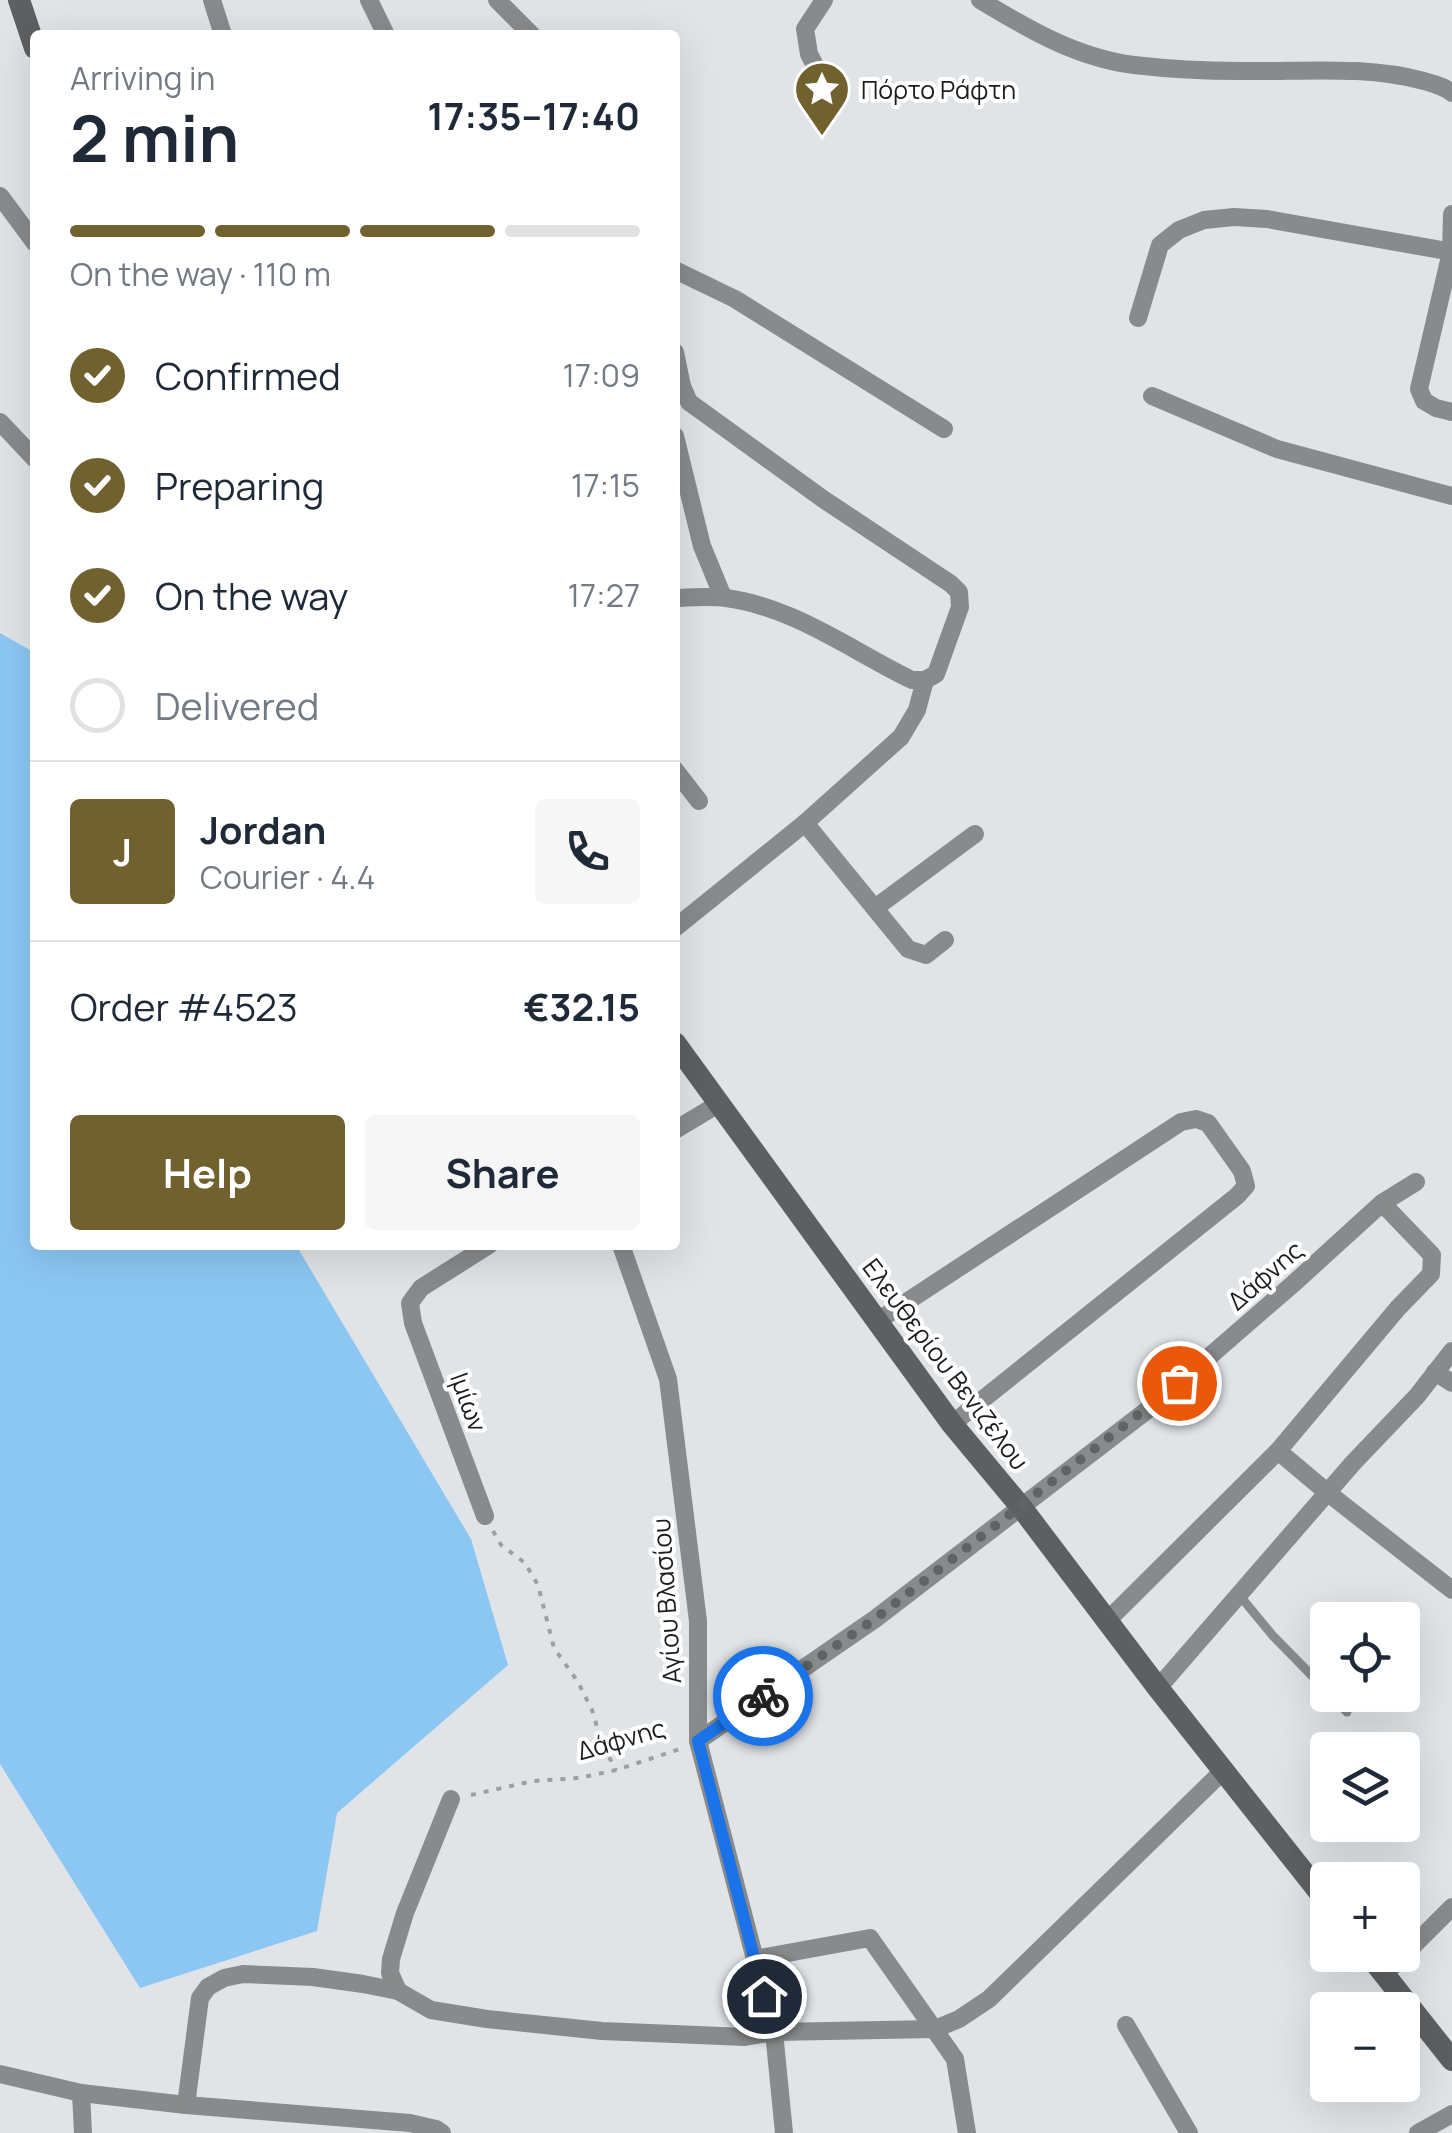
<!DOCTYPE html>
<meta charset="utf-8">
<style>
:root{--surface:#fff;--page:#f6f6f7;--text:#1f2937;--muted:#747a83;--line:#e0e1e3;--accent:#71612f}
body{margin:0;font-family:Manrope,sans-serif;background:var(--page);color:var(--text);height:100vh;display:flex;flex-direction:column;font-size:38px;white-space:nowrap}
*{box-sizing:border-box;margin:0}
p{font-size:32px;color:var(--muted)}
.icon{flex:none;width:55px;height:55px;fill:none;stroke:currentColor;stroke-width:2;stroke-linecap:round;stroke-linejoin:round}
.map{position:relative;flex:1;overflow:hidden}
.sheet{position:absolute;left:30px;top:30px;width:650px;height:1220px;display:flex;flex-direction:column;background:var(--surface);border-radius:10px;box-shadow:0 10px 40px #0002}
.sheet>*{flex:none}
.fabs{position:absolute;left:1310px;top:1602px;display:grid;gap:20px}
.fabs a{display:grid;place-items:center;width:110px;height:110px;border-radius:10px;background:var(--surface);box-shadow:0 10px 40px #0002;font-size:50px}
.pin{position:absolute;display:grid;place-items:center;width:85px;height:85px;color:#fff;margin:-42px;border:5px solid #fff;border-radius:50%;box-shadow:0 2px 10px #0007}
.courier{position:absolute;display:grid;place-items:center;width:100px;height:100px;margin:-50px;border:8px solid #1a73e8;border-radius:50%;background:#fff;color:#222;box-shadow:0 2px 12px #0007}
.head em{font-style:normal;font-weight:700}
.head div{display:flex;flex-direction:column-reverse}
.head{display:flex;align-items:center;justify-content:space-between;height:170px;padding:0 40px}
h1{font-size:65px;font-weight:700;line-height:75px}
.bar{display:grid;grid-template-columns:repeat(4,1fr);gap:15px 10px;align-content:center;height:120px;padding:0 40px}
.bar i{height:12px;border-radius:8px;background:var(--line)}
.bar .selected{background:var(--accent)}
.bar p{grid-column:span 4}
.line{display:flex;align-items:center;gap:25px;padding:0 40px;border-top:2px solid var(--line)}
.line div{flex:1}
.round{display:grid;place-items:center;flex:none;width:105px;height:105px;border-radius:10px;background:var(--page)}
ol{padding:0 40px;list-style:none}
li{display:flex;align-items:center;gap:30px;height:110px}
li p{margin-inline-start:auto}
li .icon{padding:10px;border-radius:50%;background:var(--accent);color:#fff;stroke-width:4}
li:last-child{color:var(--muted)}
li i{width:55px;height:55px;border:5px solid var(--line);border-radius:50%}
.cta{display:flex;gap:20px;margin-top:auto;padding:20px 40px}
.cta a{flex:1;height:115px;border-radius:10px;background:var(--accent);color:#fff;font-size:40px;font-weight:700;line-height:115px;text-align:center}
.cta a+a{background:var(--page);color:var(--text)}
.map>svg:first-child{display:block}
.green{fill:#8cc7f4}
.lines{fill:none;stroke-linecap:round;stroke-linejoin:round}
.path{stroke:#9ca0a2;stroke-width:4;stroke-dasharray:5 8;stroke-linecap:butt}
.lane{stroke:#888a8b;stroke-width:9}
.street{stroke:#888a8b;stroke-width:18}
.secondary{stroke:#5d5f61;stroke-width:22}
.done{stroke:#606364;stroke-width:10;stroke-dasharray:0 18}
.route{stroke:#1a73e8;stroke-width:12}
.labels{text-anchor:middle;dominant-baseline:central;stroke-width:8;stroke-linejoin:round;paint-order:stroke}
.poi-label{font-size:25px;fill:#1b1d1e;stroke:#fff;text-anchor:start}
.street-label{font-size:25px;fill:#1b1d1e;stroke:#fff}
</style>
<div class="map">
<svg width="1452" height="2133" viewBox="0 0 1452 2133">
<rect width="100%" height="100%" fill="#e0e4e7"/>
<!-- green -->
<polygon class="green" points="0,633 35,653 35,1245 296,1245 471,1539 508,1665 337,1813 317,1931 140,1988 0,1764"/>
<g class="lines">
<!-- path -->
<g class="path">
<polyline points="493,1531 501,1545 525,1563 538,1585 554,1648 578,1682 592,1710 602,1744 616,1770"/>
<polyline points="471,1795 533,1781 579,1778 616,1770 680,1749"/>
</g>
<!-- lane -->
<g class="lane">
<polyline points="1240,1596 1273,1636 1328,1692"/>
<polyline points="1330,1695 1347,1712"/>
</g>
<!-- street -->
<g class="street">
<polyline points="212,0 223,35"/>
<polyline points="369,0 386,35"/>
<polyline points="497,0 532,35"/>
<path d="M980,0C1028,29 1077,58 1134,65C1168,69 1206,71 1241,71C1303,72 1364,65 1424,81C1434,84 1444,86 1452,93"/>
<polyline points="820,75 809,54 805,29 824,0"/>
<polyline points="0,196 35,243"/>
<polyline points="1452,214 1451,252 1419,389 1424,401 1436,408 1452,412"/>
<polyline points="675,270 735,299 944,429"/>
<polyline points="1138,318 1160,245 1179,230 1204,220 1234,217 1267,219 1452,252"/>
<path d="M675,352L682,386L689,402L823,499L951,584L959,592L960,607L936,674L925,680H912C852,651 794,607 726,598C711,596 695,597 679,598"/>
<polyline points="1152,396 1277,449 1452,496"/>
<polyline points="0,422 35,459"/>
<polyline points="675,436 702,546 723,597"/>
<polyline points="675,770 699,801"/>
<polyline points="805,823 908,949 926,955 945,940"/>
<polyline points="875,908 975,834"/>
<polyline points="675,928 805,823 901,737 917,710 925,680"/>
<polyline points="675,1130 720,1103"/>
<polyline points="621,1245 668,1379 698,1621 698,1741 774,2032 784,2133"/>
<polyline points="876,1322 1181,1122 1196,1119 1208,1123 1242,1171 1246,1186 1237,1196 952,1424"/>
<polyline points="1435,1372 1452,1383"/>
<polyline points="1278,1451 1328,1493 1452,1590"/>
<polyline points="485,1516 413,1323 410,1303 421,1288 489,1245"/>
<polyline points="1107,1621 1278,1451 1398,1308 1431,1274 1432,1255 1382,1203"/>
<polyline points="1158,1688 1353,1463 1417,1396 1452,1351"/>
<polyline points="698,1741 875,1619 1150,1408 1293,1284 1382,1203 1416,1182"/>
<polyline points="754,1959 870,1938 955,2059 967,2133"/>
<polyline points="1384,1975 1452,1907"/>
<polyline points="398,1991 390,1973 391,1959 405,1913 451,1799"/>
<polyline points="1126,2025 1189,2133"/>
<polyline points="0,2074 81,2093 186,2105 410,2123 436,2129 442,2133"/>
<polyline points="81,2093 83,2133"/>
<polyline points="186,2105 200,1998 208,1987 224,1978 243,1974 313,1977 363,1984 398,1991 431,2010 487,2019 602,2031 745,2037 774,2032 935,2029 959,2019 989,1999 1223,1771"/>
<polyline points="1418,2133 1452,2114"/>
</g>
<!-- secondary -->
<g class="secondary">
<polyline points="19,0 35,48"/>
<polyline points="675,1043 952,1424 1021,1507 1158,1688 1328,1903"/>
<polyline points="1369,1955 1452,2060"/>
</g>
</g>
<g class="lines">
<!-- done -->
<polyline class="done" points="763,1696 875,1619 1179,1383"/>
<!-- route -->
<polyline class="route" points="763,1696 698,1741 764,1996"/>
</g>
<!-- icons -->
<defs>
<g id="sight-pin" transform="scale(2.875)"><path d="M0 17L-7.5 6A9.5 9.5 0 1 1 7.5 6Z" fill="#71612f" stroke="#fff"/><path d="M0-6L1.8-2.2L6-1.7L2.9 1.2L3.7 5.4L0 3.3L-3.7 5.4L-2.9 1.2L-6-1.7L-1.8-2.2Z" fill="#fff"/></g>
</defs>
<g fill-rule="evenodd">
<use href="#sight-pin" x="822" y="89"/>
</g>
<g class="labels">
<!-- poi labels -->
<g class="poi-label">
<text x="861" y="89">Πόρτο Ράφτη</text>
</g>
<!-- street labels -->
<g class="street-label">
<text transform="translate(1265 1275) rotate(-41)">Δάφνης</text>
<text transform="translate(946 1364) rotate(53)">Ελευθερίου Βενιζέλου</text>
<text transform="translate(469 1402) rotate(70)">Ιμίων</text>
<text transform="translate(666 1601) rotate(-94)">Αγίου Βλασίου</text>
<text transform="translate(621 1739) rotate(-16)">Δάφνης</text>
</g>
</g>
</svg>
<div class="fabs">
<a><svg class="icon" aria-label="locate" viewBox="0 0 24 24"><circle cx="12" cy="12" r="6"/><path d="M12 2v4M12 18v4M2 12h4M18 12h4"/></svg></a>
<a><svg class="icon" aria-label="layers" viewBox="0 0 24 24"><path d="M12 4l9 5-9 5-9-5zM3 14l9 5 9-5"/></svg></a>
<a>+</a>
<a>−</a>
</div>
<div class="pin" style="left:1179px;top:1383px;background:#ea580c"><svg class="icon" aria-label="bag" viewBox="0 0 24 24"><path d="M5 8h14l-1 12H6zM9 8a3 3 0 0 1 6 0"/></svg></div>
<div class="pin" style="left:764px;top:1996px;background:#1f2937"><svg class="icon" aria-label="home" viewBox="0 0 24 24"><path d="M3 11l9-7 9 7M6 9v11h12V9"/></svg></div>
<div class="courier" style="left:763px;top:1696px"><svg class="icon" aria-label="bike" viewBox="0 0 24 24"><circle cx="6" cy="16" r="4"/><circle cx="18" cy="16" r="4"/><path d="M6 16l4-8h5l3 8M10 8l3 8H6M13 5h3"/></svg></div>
<section class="sheet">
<div class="head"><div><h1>2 min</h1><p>Arriving in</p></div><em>17:35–17:40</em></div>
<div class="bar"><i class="selected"></i><i class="selected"></i><i class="selected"></i><i></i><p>On the way · 110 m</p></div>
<ol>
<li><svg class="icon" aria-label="check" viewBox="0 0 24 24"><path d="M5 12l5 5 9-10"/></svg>Confirmed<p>17:09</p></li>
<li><svg class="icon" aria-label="check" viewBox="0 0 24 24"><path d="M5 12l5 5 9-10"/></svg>Preparing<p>17:15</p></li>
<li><svg class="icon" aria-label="check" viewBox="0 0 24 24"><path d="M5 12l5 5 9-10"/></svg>On the way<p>17:27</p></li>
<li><i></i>Delivered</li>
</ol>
<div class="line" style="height:180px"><b class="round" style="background:var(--accent);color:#fff">J</b><div><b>Jordan</b><p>Courier · 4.4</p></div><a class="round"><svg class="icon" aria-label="phone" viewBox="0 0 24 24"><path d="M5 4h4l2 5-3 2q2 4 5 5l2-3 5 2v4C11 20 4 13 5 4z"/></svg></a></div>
<div class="line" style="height:130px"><div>Order #4523</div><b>€32.15</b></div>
<div class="cta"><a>Help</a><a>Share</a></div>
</section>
</div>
